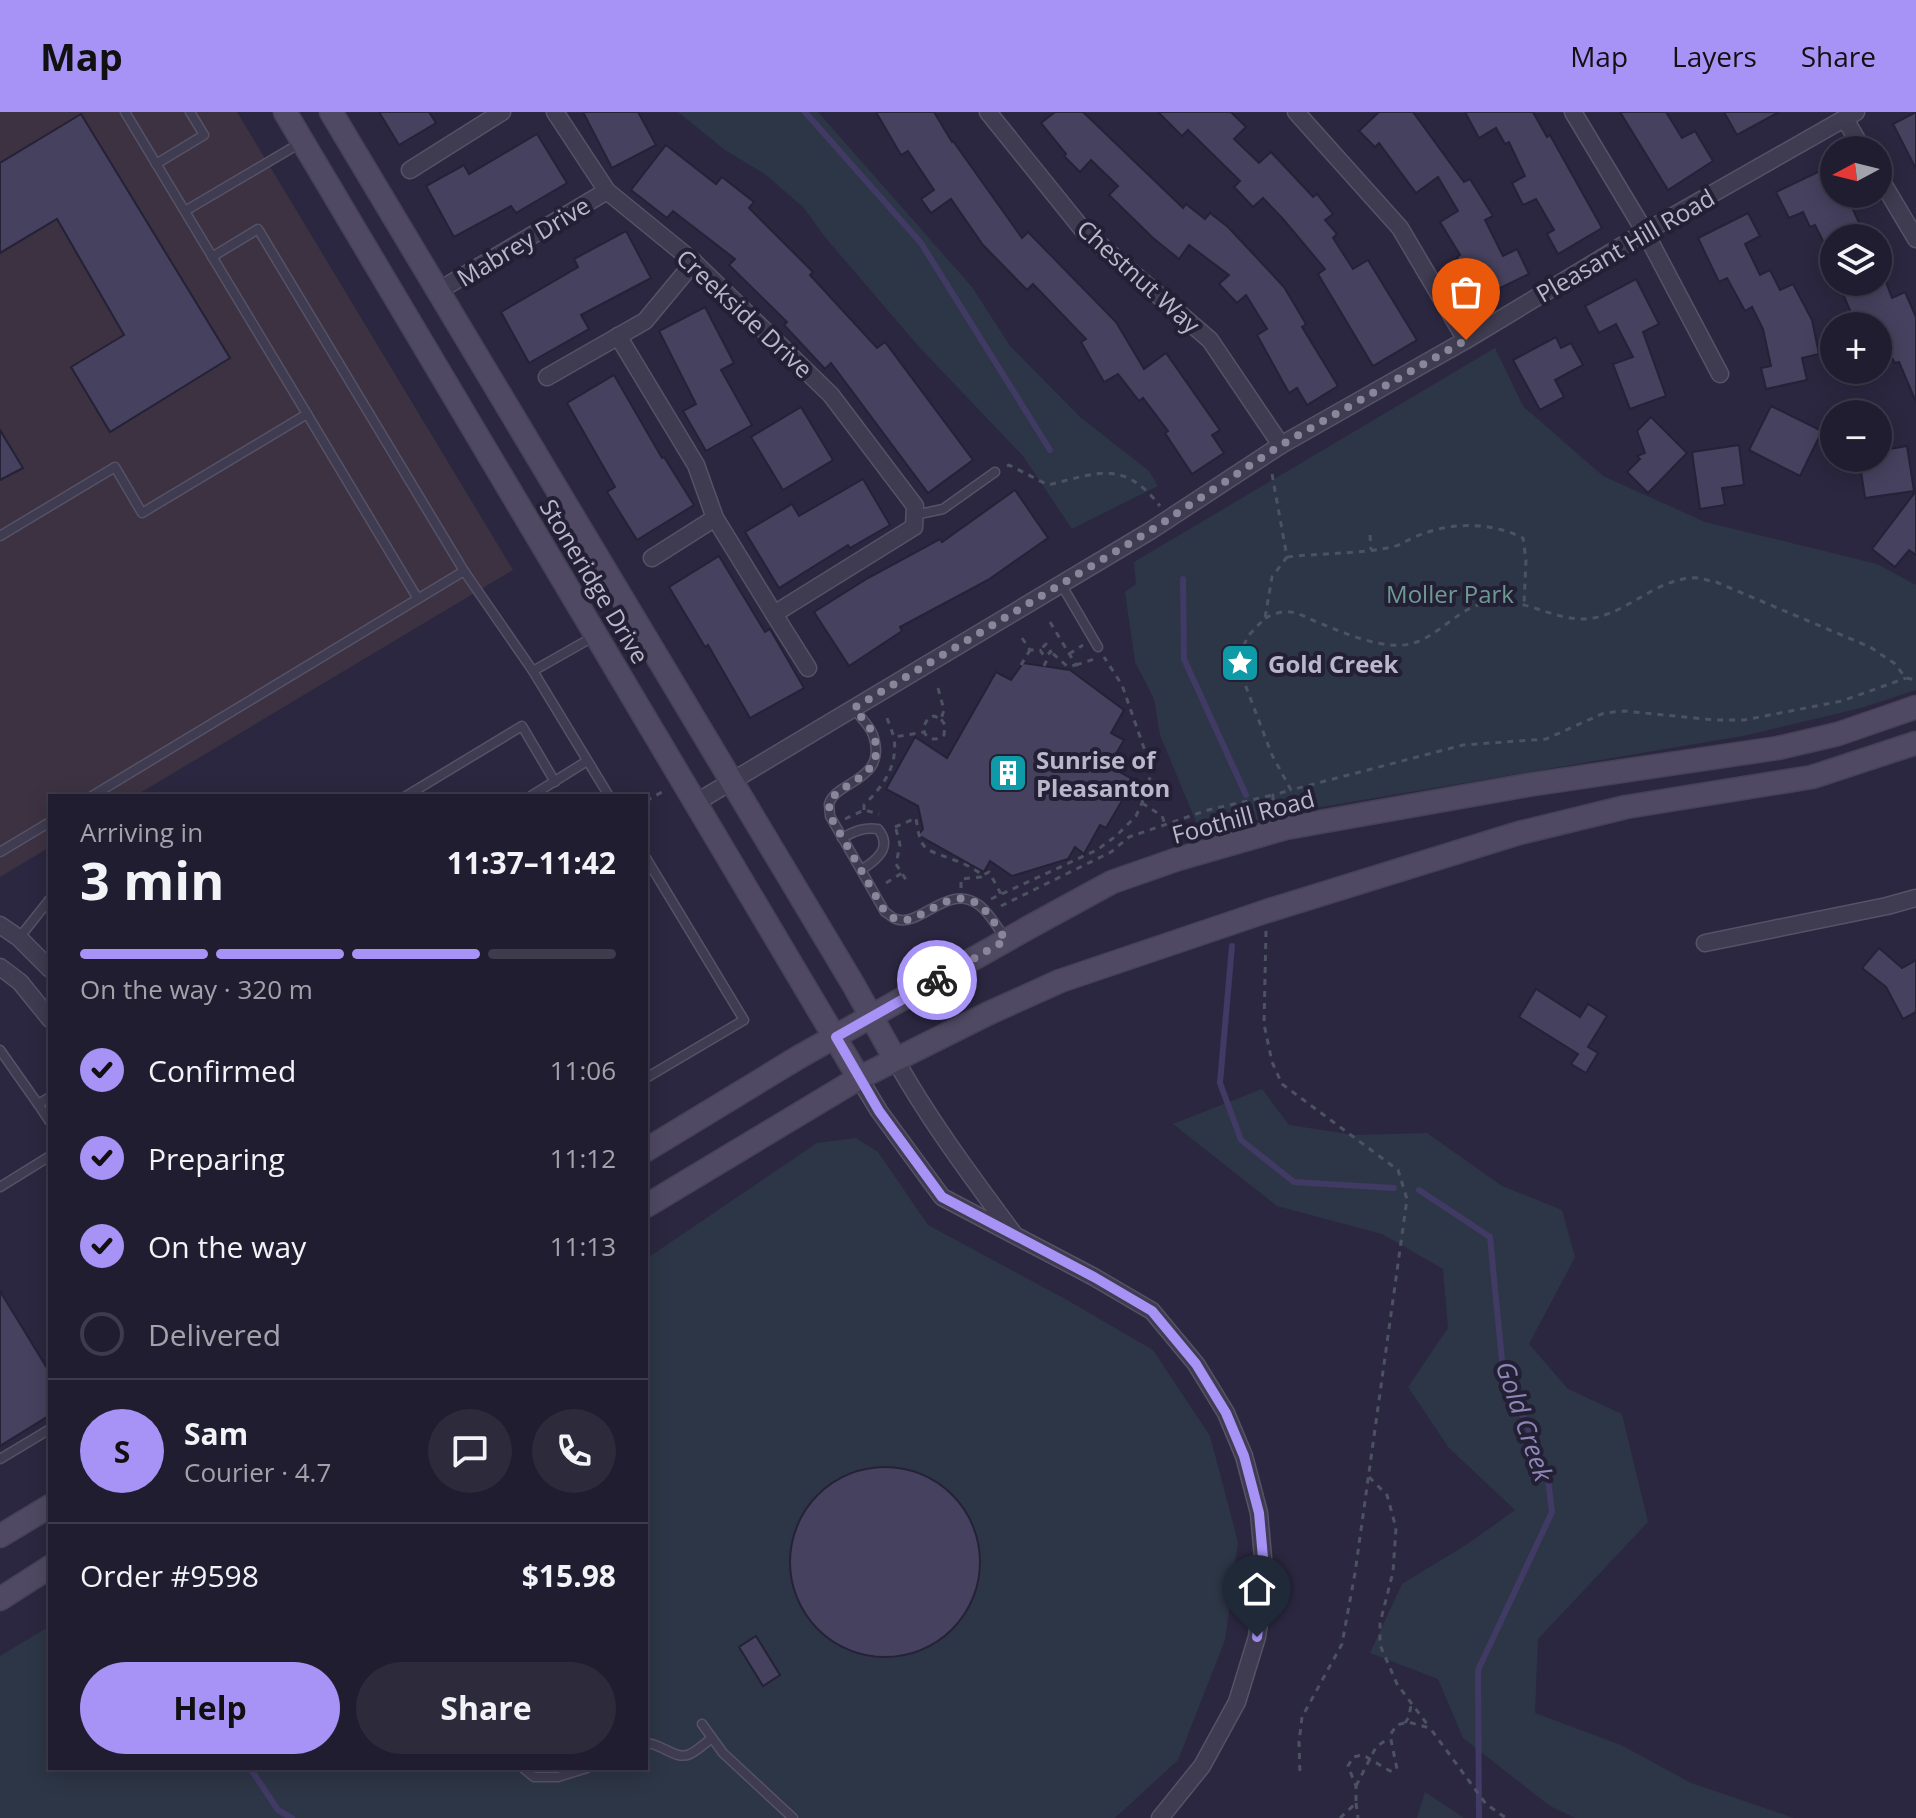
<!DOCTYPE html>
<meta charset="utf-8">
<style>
:root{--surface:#201d30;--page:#2d2a3c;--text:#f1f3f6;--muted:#a2a2ab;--line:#3d3b4c;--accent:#a792f5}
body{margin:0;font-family:"Open Sans",sans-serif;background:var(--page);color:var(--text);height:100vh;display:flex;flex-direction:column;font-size:30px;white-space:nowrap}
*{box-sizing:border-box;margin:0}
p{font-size:26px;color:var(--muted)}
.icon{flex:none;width:44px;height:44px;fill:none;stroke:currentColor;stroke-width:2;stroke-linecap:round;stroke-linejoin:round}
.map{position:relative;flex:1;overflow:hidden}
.details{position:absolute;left:48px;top:682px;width:600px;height:976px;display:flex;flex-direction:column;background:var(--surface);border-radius:0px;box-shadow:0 4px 20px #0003,0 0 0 2px var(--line)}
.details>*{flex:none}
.needle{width:52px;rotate:263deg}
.fabs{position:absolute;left:1820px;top:24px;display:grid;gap:16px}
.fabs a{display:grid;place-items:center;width:72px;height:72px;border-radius:50%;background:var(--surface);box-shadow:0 4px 20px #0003,0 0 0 2px var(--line);font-size:40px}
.pin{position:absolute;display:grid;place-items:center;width:68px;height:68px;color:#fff;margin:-82px -34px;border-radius:50% 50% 50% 0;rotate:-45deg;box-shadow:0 0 8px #0007}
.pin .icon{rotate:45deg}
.courier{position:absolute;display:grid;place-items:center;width:80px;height:80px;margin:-40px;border:6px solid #a792f5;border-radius:50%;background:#fff;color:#222;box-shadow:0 2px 10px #0007}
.summary em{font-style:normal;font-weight:700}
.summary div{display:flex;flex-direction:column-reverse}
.summary{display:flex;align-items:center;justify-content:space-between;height:136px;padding:0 32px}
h1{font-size:52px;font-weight:700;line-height:60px}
.bar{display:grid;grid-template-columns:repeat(4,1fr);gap:12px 8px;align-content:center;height:96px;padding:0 32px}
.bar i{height:10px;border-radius:6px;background:var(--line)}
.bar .active{background:var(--accent)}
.bar p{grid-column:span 4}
.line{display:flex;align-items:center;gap:20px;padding:0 32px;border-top:2px solid var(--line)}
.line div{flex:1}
.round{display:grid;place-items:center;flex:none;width:84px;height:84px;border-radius:42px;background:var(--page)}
ol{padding:0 32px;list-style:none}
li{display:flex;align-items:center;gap:24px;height:88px}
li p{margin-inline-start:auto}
li .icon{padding:8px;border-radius:50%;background:var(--accent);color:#111;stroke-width:4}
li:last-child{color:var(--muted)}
li i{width:44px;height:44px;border:4px solid var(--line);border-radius:50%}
.action{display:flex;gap:16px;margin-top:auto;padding:16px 32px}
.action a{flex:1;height:92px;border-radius:48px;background:var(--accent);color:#111;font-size:32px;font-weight:700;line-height:92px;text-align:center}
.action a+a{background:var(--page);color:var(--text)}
header{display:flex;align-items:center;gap:48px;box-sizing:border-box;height:112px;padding:0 40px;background:var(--accent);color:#111}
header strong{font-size:38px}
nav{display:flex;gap:44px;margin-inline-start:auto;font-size:28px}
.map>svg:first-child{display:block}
.medical{fill:#3d3241}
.green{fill:#2d3646}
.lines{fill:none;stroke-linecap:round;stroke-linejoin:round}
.stream{stroke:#413a64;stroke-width:6}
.building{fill:#46415e;stroke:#252137;stroke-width:2}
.lane-casing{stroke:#565267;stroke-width:11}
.street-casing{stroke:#565267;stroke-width:19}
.secondary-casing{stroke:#454156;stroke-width:25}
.path{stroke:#4c5262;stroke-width:3;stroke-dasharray:6 6;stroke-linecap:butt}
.lane{stroke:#3f3b50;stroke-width:8}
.street{stroke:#3f3b50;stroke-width:16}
.secondary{stroke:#4f4963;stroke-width:22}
.done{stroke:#89859a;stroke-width:8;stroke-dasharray:0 14.4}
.route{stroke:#a792f5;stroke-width:10}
.labels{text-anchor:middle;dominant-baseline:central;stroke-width:8;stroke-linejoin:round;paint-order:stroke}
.street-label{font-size:24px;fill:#bbb7ca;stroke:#231f35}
.park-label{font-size:24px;fill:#6f9a93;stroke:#231f35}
.poi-label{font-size:24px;font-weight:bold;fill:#bbb7ca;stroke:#231f35;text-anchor:start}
.water-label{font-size:26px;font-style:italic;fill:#8f87b5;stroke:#231f35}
</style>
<header>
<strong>Map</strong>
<nav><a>Map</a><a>Layers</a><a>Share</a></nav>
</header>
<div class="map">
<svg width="1916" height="1706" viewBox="0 0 1916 1706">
<rect width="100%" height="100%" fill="#2b2740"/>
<!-- medical -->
<polygon class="medical" points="0,0 237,0 513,458 135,684 50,684 50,735 0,765"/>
<!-- green -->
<g class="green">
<polygon points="678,0 818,0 972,175 1010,234 1080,305 1149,359 1158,374 1072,417 1023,344 920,236 825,125 804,96 765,62 725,38"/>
<polygon points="1495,236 1523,294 1603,364 1705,410 1877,452 1916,473 1916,578 1861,596 1743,624 1274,703 1202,724 1160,623 1154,587 1135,550 1125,480 1136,472 1134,450"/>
<polygon points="1262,977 1289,1013 1355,1023 1427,1021 1502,1074 1562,1098 1575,1145 1529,1232 1568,1277 1622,1302 1648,1410 1538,1527 1535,1601 1621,1633 1691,1671 1794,1706 1575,1706 1550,1694 1463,1626 1438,1567 1370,1541 1402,1472 1469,1431 1515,1398 1449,1336 1408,1275 1448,1216 1443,1157 1382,1122 1277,1094 1173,1012"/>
<polygon points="856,1026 878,1040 928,1113 1067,1188 1153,1238 1210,1324 1238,1430 1225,1528 1178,1648 1115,1706 0,1706 0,1544 50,1514 50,1656 646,1656 646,1147 817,1031"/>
<polygon points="1425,1680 1464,1706 1417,1706"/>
</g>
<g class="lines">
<!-- stream -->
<g class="stream">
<polyline points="805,0 921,131 1050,338"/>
<polyline points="1183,467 1184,547 1246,683"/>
<polyline points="1232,834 1220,971 1241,1028 1294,1070 1394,1076"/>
<polyline points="1419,1078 1490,1125 1503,1259 1547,1359 1552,1400 1478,1558 1479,1706"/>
<polyline points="250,1656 278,1698 292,1706"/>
</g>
</g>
<!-- building -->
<g class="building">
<polygon points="379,0 429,0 436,11 399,33"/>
<polygon points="583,0 638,0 656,33 612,56"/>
<polygon points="876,0 934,0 952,30 953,29 1022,126 1028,120 1116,210 1144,257 1166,241 1220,318 1212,323 1224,341 1192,362 1165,321 1168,319 1143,286 1139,289 1118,262 1104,270 1081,230 1086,227 1033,172 1027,178 983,133 951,87 931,101 921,87 934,78 908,39 901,43"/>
<polygon points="1055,0 1083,0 1183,96 1186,92 1205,107 1210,101 1228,115 1284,175 1306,212 1302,215 1338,274 1307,293 1297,276 1289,281 1257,223 1267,217 1246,183 1237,191 1219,172 1229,163 1189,133 1179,147 1153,126 1109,83 1118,74 1091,48 1080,60 1064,44 1066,42 1041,11"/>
<polygon points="1158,0 1231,0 1246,15 1234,27 1259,51 1271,40 1313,85 1317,82 1333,102 1325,108 1337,122 1333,126 1353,157 1368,148 1417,228 1373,254 1318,162 1325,157 1283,107 1263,86 1253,95 1234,75 1240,69 1188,18 1182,24"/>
<polygon points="1379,0 1413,0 1464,70 1470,67 1493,104 1485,108 1503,144 1517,137 1529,162 1492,180 1481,158 1467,165 1457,145 1460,143 1440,110 1458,99 1438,65 1416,81 1379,31 1375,35 1359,19"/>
<polygon points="1465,0 1533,0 1547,25 1550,23 1602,116 1558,142 1547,122 1554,118 1536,87 1523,93 1512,71 1525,64 1509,30 1505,32 1496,16 1479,26"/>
<polygon points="1620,0 1666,0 1682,26 1695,19 1713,49 1668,78"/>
<polygon points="1724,0 1779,0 1737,23"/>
<polygon points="1916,0 1916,57 1893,12"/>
<polygon points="81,2 230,246 110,320 71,255 124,223 57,107 0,141 0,51"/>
<polygon points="537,22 567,71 516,101 511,94 454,125 426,74 464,53 469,62"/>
<polygon points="666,33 716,72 722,65 754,90 749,96 813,160 810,163 877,236 885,230 973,348 928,381 831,251 825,257 784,213 787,210 729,153 735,147 673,99 667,106 631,78"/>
<polygon points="1822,58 1834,82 1846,82 1866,126 1834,126 1834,151 1815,113 1810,115 1803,100 1789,106 1776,80"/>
<polygon points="1748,101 1760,124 1745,132 1760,163 1770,158 1780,178 1793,172 1812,208 1819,242 1802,246 1807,268 1766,277 1761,256 1771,254 1763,217 1752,195 1745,199 1727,166 1719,170 1698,126"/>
<polygon points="626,119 651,166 581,203 589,217 529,251 501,200 578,155 574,147"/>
<polygon points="1636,167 1659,212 1643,220 1666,284 1630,297 1613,252 1633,245 1616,212 1599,221 1585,194"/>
<polygon points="1838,170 1886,170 1892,186 1905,180 1916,205 1916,290 1899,250 1895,251 1878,223 1878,214 1873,214 1868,202 1854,208"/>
<polygon points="705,195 734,251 721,258 752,313 706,339 683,299 696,292 659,219"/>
<polygon points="1556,225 1561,236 1571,231 1583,253 1555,268 1564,285 1540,298 1513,248"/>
<polygon points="614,263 662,346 664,345 694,393 637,428 607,380 615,375 567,291"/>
<polygon points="1771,294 1822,319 1800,364 1749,338"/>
<polygon points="801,295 833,348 783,378 751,325"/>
<polygon points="1651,305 1687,341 1648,381 1627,360 1640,347 1637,344 1645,341 1637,319"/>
<polygon points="0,318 23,356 0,368"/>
<polygon points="1739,333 1744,373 1722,376 1725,393 1700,397 1692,340"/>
<polygon points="1907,334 1914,379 1865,386 1859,346 1878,346 1878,339"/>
<polygon points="863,367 890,413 850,436 848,433 779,476 745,420 792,392 799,404"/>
<polygon points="1015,378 1048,426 988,468 900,515 902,519 849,554 814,500 868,466 940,427 942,430"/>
<polygon points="1916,379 1916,443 1909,438 1895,455 1872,437"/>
<polygon points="719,444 765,520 770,517 804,576 750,606 708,533 705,535 669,475"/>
<polygon points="1023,551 1070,558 1124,598 1111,621 1124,628 1109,654 1134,668 1106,716 1100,713 1084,742 1075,735 1068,747 1012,764 990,749 984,760 918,723 923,717 918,694 886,677 915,625 947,646 996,560 1011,568"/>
<polygon points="1879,836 1902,856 1916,848 1916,900 1903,907 1886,875 1862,856"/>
<polygon points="1536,877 1580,905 1588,892 1607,904 1588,935 1598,941 1586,961 1571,952 1578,942 1519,905"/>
<polygon points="0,1179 50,1261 50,1303 0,1334"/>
<circle cx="885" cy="1450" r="95"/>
<polygon points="756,1524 780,1563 763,1574 739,1535"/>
</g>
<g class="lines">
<!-- lane casing -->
<g class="lane-casing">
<g id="lane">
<polyline points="156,52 204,23 190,0"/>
<polyline points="185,99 302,30"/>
<polyline points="307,302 418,487"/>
<polyline points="915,403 943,397 995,360"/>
<polyline points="0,424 115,355 142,401 307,302 125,0"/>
<polyline points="464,459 533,559"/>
<polyline points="1061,472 1098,535"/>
<polyline points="593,525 533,559 609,684"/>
<path d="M854,597C860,605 870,614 873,623C889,669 835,669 829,692C829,693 830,703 830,704L885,800C889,802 892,806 896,807C920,816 948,770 979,793C989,800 998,817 1006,827"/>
<polyline points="92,684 464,459 258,117 212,145"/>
<polyline points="406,684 522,614 555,670"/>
<polyline points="531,684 587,649"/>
<path d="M842,726C855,719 864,715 878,717C893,735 877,748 861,758"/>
<polyline points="0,740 50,710"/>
<polyline points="646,746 744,908 646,966"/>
<polyline points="19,826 50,787"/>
<polyline points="0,938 38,992"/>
<polyline points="50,985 38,992 50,1010"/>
<polyline points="0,1075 50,1044"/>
<polyline points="0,1347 50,1317"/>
<polyline points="702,1612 723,1641 793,1706"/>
<path d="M646,1631C661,1631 676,1649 690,1642C698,1638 705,1631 712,1626"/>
<polyline points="523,1656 534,1665 558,1665 587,1656"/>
</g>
</g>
<!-- street casing -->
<g class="street-casing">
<g id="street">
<polyline points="555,0 607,79 694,150 831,283 915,394 914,415 774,502 715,406 696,353 618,224"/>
<polyline points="988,0 1083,118 1210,228 1281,333"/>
<polyline points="1296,0 1400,116 1466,228"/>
<polyline points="1573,0 1645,120 1720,262"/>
<polyline points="1845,7 1863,38"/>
<polyline points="410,58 502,0"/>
<polyline points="1878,63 1916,127"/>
<polyline points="438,179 607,79"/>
<polyline points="547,265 645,209 694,150"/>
<polyline points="652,446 715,406"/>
<polyline points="774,502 808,556"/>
<polyline points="697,690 1150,419 1281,333 1466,228 1645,120 1856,0"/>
<polyline points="0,813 19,826 50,857"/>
<polyline points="1705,831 1887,794 1916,786"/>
<polyline points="0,855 20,870 50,907"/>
<path d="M895,947C929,1008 971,1064 1013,1121"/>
<polyline points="859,966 879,999 942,1085 1094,1165 1152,1199 1196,1252 1226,1301 1244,1344 1259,1401 1265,1468 1257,1525 1237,1590 1202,1654 1160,1706"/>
</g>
</g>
<!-- secondary casing -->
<g class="secondary-casing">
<g id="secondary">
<polyline points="285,0 859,966"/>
<polyline points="331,0 853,872 895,947"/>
<polyline points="646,1038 799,945 1035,812 1112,770 1178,747 1286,716 1528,673 1778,636 1838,622 1916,595"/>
<polyline points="646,1094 859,966 987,902 1060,869 1267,799 1519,721 1626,695 1812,665 1916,631"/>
<polyline points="0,1424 50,1394"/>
<polyline points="0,1487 50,1455"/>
</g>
</g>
<!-- path -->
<g class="path">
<path d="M1007,354L1009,353L1048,373C1098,361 1123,347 1160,394"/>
<polyline points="1272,362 1287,445 1272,465 1265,506 1248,524 1240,542 1243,567 1272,643 1291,678 1463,633 1546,627 1604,601 1624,599 1715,608 1744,608 1842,589 1906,566"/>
<polyline points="1370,423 1371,438"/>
<path d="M1287,445C1322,441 1359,442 1392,435C1401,433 1407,428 1415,425C1449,410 1489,409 1523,426L1526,448L1524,492"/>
<path d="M1265,506C1270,504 1276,501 1282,500C1297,498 1308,507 1322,512C1347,522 1383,538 1410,532C1440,525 1458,494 1490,490C1523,485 1552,508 1585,507C1624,505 1653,468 1692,466C1700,465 1708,469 1716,470L1870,535L1894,551L1906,566L1916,568"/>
<polyline points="1050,510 1076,553 1067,554 1051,540"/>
<polyline points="1022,526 1030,538 1040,538 1044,544 1051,540 1046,532 1040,538"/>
<polyline points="1069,542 1083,533"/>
<polyline points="1021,553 1030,538"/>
<polyline points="1076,553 1094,547"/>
<polyline points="1044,554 1049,543"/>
<path d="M938,576L944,598L941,607L934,604L928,606L923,616L925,622C931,628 937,629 944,623L945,613L941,607"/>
<polyline points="887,606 894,625 924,620"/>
<polyline points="646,689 662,680"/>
<polyline points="1142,691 1162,704 1165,712"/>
<path d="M864,698V693C884,673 898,654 894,625"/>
<polyline points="1273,700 1273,683 1291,678"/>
<polyline points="845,707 864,698 879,702"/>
<path d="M895,715L916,706C921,742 925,736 954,748C964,751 974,757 983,763L989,760L1001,782"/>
<polyline points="896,717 900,733 896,752 908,771"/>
<polyline points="886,771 902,761"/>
<polyline points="961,776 961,767 981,765 983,763"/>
<polyline points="991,787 1097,738 1116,724 1136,704 1142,691 1152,659 1122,573 1104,545"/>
<polyline points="1001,794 1111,740 1129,725 1208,698 1273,683"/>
<polyline points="1266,819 1264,912 1272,950 1282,972 1398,1058 1407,1087 1355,1461 1342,1532 1302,1605 1299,1630 1300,1663"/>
<polyline points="1369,1365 1387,1383 1396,1416 1393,1460 1380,1511 1380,1533 1397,1572 1430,1616"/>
<polyline points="1405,1611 1409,1605 1411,1593"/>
<polyline points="1356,1674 1376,1635 1389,1626"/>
<polyline points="1356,1691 1358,1706"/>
<polyline points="1340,1706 1356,1691 1356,1674 1348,1654 1353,1645 1363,1643 1390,1659 1397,1657 1390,1623 1397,1613 1408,1610 1430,1616 1486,1692 1506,1706"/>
</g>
<!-- lane -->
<use href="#lane" class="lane"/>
<!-- street -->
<use href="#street" class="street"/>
<!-- secondary -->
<use href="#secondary" class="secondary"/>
</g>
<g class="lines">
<!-- done -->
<path class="done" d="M937,868L1006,828C998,818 990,801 979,793C949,770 920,816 896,807C892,806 889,802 885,800L830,704C830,703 829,693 829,692C835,670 890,667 873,622C869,613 860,604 854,596L1150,419L1281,333L1466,228"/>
<!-- route -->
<polyline class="route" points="937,868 836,925 879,999 942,1085 1094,1165 1152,1199 1196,1252 1226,1301 1244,1344 1259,1401 1265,1468 1257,1525"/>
</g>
<!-- icons -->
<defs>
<g id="sight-square" transform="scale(2)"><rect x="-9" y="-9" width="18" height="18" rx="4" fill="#0f9aa8" stroke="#231f35"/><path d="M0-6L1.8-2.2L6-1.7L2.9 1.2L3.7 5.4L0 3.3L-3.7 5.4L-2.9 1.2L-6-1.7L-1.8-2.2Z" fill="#fff"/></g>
<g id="building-square" transform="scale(2)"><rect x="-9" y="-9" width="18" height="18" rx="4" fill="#0f9aa8" stroke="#231f35"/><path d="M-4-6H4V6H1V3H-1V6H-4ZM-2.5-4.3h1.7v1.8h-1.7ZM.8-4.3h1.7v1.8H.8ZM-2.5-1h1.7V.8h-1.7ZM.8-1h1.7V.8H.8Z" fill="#fff"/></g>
</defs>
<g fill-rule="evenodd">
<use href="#sight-square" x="1240" y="551"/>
<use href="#building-square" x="1008" y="661"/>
</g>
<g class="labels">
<!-- street labels -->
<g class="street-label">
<text transform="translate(523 129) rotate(-31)">Mabrey Drive</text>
<text transform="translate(1625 133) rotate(-30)">Pleasant Hill Road</text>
<text transform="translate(1139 164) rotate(42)">Chestnut Way</text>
<text transform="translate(745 201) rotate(43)">Creekside Drive</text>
<text transform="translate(595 469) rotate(59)">Stoneridge Drive</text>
<text transform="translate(1243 704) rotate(-15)">Foothill Road</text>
</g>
<!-- park labels -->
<g class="park-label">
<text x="1450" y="481">Moller Park</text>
</g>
<!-- poi labels -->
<g class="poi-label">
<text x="1268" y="551">Gold Creek</text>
<text x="1036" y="647">Sunrise of<tspan x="1036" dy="28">Pleasanton</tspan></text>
</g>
<!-- water labels -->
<g class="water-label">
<text transform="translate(1525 1309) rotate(71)">Gold Creek</text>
</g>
</g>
</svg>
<div class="fabs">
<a><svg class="needle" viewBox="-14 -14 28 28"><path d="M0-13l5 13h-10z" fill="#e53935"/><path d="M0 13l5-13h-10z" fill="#a2a2ab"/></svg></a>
<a><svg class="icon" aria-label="layers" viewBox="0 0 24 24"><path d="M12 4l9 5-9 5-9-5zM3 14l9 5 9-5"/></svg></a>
<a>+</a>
<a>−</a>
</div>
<div class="pin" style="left:1466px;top:228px;background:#ea580c"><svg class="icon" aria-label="bag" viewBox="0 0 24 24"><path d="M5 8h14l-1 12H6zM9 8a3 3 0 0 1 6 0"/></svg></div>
<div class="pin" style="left:1257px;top:1525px;background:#1f2937"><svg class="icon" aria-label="home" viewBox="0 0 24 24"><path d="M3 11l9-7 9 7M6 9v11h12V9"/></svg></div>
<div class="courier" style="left:937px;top:868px"><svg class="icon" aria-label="bike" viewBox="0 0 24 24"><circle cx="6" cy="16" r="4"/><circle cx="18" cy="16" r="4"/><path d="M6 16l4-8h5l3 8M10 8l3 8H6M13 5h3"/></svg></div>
<section class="details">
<div class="summary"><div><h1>3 min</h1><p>Arriving in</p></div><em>11:37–11:42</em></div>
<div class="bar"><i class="active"></i><i class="active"></i><i class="active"></i><i></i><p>On the way · 320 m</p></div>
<ol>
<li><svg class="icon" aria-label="check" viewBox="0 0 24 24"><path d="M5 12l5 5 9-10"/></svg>Confirmed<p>11:06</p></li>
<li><svg class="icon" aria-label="check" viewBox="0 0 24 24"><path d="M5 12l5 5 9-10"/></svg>Preparing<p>11:12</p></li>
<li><svg class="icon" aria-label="check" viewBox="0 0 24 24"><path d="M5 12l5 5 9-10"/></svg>On the way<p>11:13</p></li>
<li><i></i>Delivered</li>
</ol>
<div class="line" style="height:144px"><b class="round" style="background:var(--accent);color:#111">S</b><div><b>Sam</b><p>Courier · 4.7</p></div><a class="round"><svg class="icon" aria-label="chat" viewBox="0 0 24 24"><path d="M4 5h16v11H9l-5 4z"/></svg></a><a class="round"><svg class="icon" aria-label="phone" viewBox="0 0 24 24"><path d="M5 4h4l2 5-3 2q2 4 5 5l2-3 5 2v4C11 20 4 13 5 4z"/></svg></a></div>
<div class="line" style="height:104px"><div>Order #9598</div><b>$15.98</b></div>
<div class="action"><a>Help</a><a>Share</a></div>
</section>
</div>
